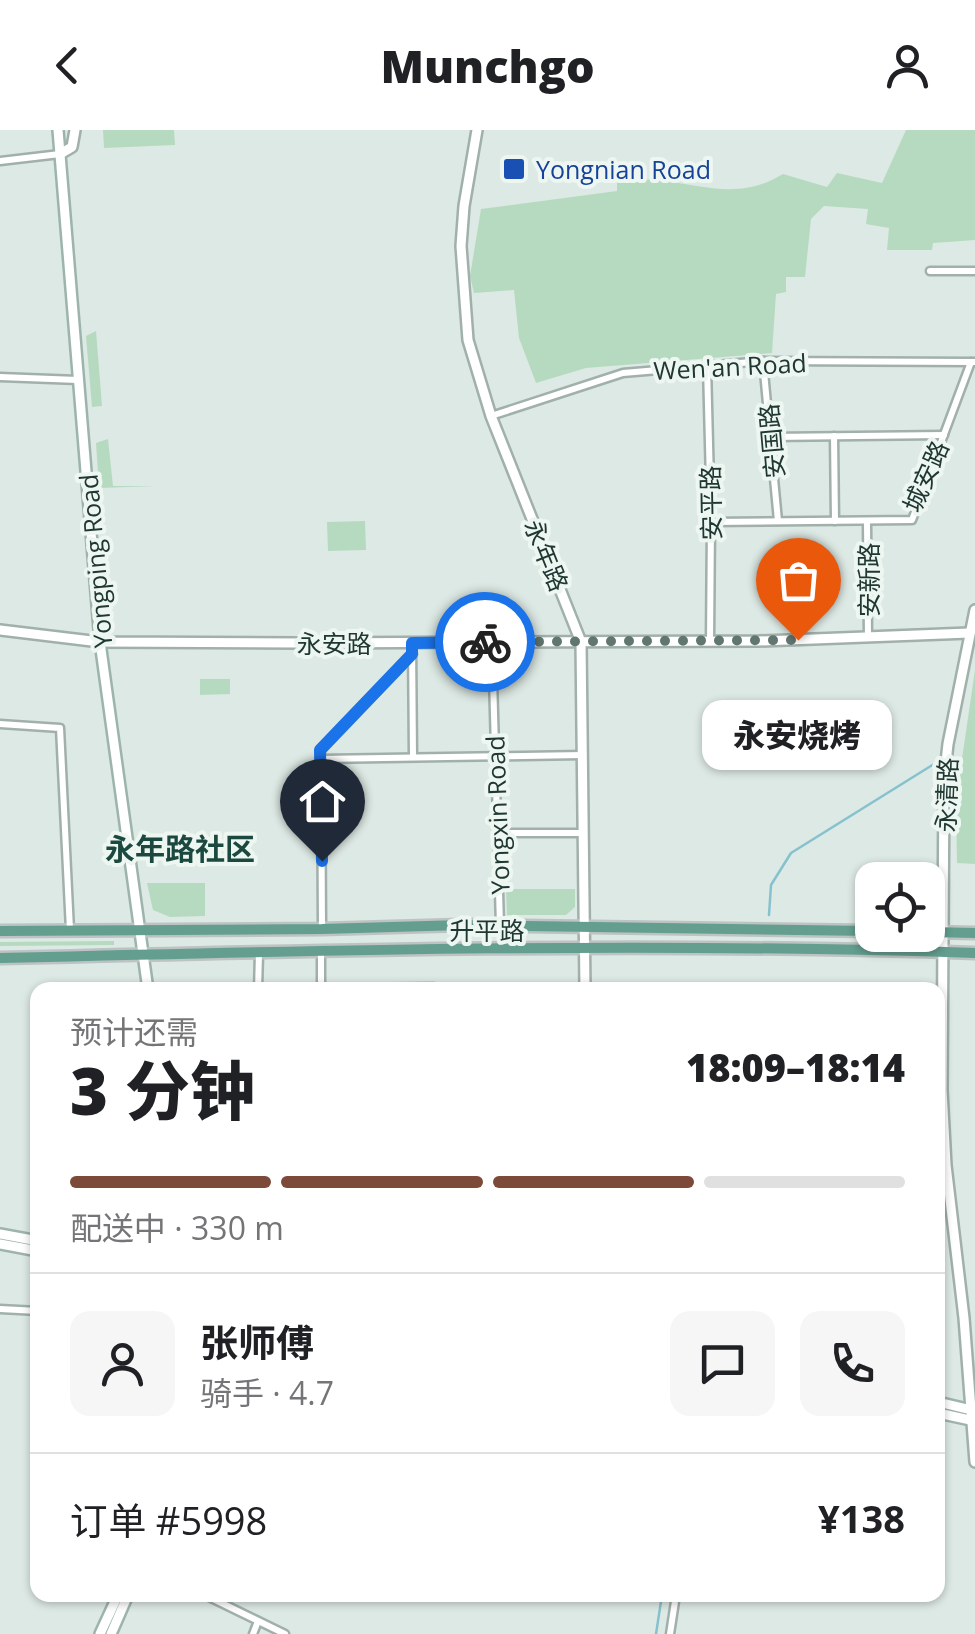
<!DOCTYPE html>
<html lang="zh">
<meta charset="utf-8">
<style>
:root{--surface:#fff;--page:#f6f6f6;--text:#202124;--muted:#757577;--line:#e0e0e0;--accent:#7d4a3a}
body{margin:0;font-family:"Open Sans","Noto Sans SC",sans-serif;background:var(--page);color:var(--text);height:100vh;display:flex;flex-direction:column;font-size:38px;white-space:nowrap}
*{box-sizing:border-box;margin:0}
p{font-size:32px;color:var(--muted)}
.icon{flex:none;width:55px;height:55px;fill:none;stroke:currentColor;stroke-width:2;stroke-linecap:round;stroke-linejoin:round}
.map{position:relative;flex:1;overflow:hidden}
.drawer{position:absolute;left:30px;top:852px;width:915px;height:620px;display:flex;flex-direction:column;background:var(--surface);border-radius:20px;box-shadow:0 2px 8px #0004}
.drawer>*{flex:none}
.controls{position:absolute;left:855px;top:732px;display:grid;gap:20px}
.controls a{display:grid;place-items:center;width:90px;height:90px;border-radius:20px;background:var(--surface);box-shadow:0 2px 8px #0004;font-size:50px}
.pin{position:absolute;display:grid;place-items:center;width:85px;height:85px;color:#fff;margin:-102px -42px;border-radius:50% 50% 50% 0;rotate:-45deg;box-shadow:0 0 10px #0007}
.pin .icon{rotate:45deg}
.courier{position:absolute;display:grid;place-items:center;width:100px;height:100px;margin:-50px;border:8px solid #1a73e8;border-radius:50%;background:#fff;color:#222;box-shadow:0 2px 12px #0007}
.bubble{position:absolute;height:70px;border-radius:20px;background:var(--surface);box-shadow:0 2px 8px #0004;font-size:32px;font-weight:800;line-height:70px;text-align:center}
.headline em{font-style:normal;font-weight:800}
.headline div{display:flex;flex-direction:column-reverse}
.headline{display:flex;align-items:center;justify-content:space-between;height:170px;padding:0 40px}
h1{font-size:65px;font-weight:800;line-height:75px}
.bar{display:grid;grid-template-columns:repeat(4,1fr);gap:15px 10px;align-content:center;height:120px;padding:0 40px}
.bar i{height:12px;border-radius:8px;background:var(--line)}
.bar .current{background:var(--accent)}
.bar p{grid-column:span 4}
.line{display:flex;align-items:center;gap:25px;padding:0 40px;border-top:2px solid var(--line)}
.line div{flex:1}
.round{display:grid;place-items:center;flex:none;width:105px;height:105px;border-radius:20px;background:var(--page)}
header{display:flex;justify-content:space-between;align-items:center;height:130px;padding:0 40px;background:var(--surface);font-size:45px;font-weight:800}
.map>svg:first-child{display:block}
.green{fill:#b6dac0}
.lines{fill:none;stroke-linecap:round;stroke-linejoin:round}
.stream{stroke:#86c2ce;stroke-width:2.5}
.minor-casing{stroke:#a1b0ab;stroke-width:11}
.tertiary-casing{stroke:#a1b0ab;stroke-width:14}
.secondary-casing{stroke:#9db4ac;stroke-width:14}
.primary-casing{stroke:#bcc3c2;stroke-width:15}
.minor{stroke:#fff;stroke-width:6}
.tertiary{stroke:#fff;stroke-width:9}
.secondary{stroke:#fff;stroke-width:9}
.primary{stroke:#639e8f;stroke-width:10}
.done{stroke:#627670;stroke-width:10;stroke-dasharray:0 18}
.route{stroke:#1a73e8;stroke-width:12}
.transit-dot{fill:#1a4fb4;stroke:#eef6f2;stroke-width:4}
.labels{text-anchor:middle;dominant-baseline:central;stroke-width:8;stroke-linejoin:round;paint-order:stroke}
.transit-label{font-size:25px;fill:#164399;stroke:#eef6f2;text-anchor:start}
.street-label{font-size:25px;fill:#203832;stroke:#eef6f2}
.quarter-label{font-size:30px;font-weight:bold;fill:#1c493f;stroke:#eef6f2}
</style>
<header><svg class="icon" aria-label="back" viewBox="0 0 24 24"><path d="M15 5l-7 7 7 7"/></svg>Munchgo<svg class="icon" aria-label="person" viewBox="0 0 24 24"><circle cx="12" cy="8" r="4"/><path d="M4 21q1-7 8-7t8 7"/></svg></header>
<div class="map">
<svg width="975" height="1504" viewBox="0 0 975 1504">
<rect width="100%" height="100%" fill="#dde9e4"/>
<!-- green -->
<g class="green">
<polygon points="103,0 174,0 175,15 104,18"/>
<path d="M906,0H975V110L933,113L932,120H887L889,98L866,94L868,79L824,76L811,89L805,147H786V162L776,164L772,223L586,238L536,253L519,208L514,160L474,163L470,146L481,79L617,61V53C630,52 644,48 657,50C705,55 739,71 783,44L827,57L837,43L882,53Z"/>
<polygon points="96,201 102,276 92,277 86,206"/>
<polygon points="108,309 113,356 156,356 99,358 96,313"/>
<polygon points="365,391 366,420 328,421 327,392"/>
<polygon points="975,540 975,734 957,733 956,670"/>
<polygon points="230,549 230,564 200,565 200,549"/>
<polygon points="147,753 205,753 205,786 170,787 153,780"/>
<polygon points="506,759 575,759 575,777 566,785 507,785"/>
<polygon points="114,811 114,815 0,816 0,812"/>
<polygon points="435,851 435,860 388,860 388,852"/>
</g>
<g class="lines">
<!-- stream -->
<g class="stream">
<polyline points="769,785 771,755 791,723 934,634"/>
<polyline points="656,1504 662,1465"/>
</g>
<!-- minor casing -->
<g class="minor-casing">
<g id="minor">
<polyline points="0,31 60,24"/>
<polyline points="930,141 975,141"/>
<polyline points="763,231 778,391"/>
<polyline points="707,236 711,392 710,511"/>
<polyline points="0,247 78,250"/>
<polyline points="491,286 623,243 763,231 975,232"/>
<polyline points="834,306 835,391"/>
<polyline points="770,307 944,305"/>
<polyline points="711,392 912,390 971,232"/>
<polyline points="867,392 868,508"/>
<polyline points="492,512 500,796"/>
<polyline points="412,513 413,627"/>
<polyline points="0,594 60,598 70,800"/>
<polyline points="321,629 583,625"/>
<polyline points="497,703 583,703"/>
<polyline points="322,798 321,620 413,524"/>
<polyline points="321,821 321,860"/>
<polyline points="258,860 259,823"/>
<polyline points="0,1179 38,1181"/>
<polyline points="205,1465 285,1504"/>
<polyline points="253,1504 258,1491"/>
<polyline points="670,1504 676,1465"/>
</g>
</g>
<!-- tertiary casing -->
<g class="tertiary-casing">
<g id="tertiary">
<polyline points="477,0 464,76 461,116 468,210 491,286 581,512 585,860"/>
<polyline points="60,24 72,17 75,0"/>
<polyline points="975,480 948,614 944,650 942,960 946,1035 964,1188 975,1332"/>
<polyline points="0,500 100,512 298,513 759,511 969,503"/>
</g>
</g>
<!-- secondary casing -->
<g class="secondary-casing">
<g id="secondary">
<polyline points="58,0 100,512 148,860"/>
<polyline points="0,1104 38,1111"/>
<polyline points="0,1114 38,1121"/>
<polyline points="938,1272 975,1281"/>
<polyline points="938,1283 975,1291"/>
<polyline points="100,1504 118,1465"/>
<polyline points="111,1504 128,1465"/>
</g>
</g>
<!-- primary casing -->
<g class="primary-casing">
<g id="primary">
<polyline points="0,801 322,799 462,795 872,801"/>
<polyline points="928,802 975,803"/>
<path d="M0,828C325,820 650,812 975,823"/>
</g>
</g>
<!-- minor -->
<use href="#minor" class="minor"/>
<!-- tertiary -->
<use href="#tertiary" class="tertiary"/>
<!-- secondary -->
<use href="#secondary" class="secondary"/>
<!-- primary -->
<use href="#primary" class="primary"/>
</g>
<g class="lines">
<!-- done -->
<polyline class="done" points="485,512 798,510"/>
<!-- route -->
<polyline class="route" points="322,731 320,620 412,524 412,513 485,512"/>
</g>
<!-- markers -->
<rect class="transit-dot" x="502" y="27" width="24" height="24" rx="5"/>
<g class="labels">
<!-- transit labels -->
<g class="transit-label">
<text x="536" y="39">Yongnian Road</text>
</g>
<!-- street labels -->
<g class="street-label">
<text transform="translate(730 236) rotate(-3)">Wen'an Road</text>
<text transform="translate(771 311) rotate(-95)">安国路</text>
<text transform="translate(925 346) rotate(-66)">城安路</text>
<text transform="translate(710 373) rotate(-91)">安平路</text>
<text transform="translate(547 425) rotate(68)">永年路</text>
<text transform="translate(95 431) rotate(-95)">Yongping Road</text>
<text transform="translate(868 450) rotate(-90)">安新路</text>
<text x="334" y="513">永安路</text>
<text transform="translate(946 665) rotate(-88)">永清路</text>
<text transform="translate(497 685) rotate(-92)">Yongxin Road</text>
<text x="487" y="800">升平路</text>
</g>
<!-- quarter labels -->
<g class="quarter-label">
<text x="180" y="718">永年路社区</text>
</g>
</g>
</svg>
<div class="controls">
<a><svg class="icon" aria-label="locate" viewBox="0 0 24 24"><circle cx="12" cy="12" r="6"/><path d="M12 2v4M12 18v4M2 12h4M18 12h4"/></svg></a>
</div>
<div class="pin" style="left:798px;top:510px;background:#ea580c"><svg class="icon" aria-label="bag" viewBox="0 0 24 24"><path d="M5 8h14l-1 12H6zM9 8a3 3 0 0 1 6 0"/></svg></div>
<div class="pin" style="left:322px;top:731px;background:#1f2937"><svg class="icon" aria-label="home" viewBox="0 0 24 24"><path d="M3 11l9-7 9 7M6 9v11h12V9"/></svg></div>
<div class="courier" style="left:485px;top:512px"><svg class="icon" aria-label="bike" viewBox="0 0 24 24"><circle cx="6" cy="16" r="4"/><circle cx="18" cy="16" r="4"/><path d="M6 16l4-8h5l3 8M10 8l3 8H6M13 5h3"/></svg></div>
<div class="bubble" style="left:702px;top:570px;width:190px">永安烧烤</div>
<section class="drawer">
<div class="headline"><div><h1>3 分钟</h1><p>预计还需</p></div><em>18:09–18:14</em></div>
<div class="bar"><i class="current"></i><i class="current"></i><i class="current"></i><i></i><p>配送中 · 330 m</p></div>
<div class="line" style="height:180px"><a class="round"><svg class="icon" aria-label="person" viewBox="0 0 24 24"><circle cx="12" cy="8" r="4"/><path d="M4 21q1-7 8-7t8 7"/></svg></a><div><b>张师傅</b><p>骑手 · 4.7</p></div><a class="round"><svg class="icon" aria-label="chat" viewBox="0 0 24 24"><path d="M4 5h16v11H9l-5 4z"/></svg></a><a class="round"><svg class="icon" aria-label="phone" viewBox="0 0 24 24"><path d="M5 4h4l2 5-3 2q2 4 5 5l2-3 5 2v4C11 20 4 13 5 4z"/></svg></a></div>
<div class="line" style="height:130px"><div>订单 #5998</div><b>¥138</b></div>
</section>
</div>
